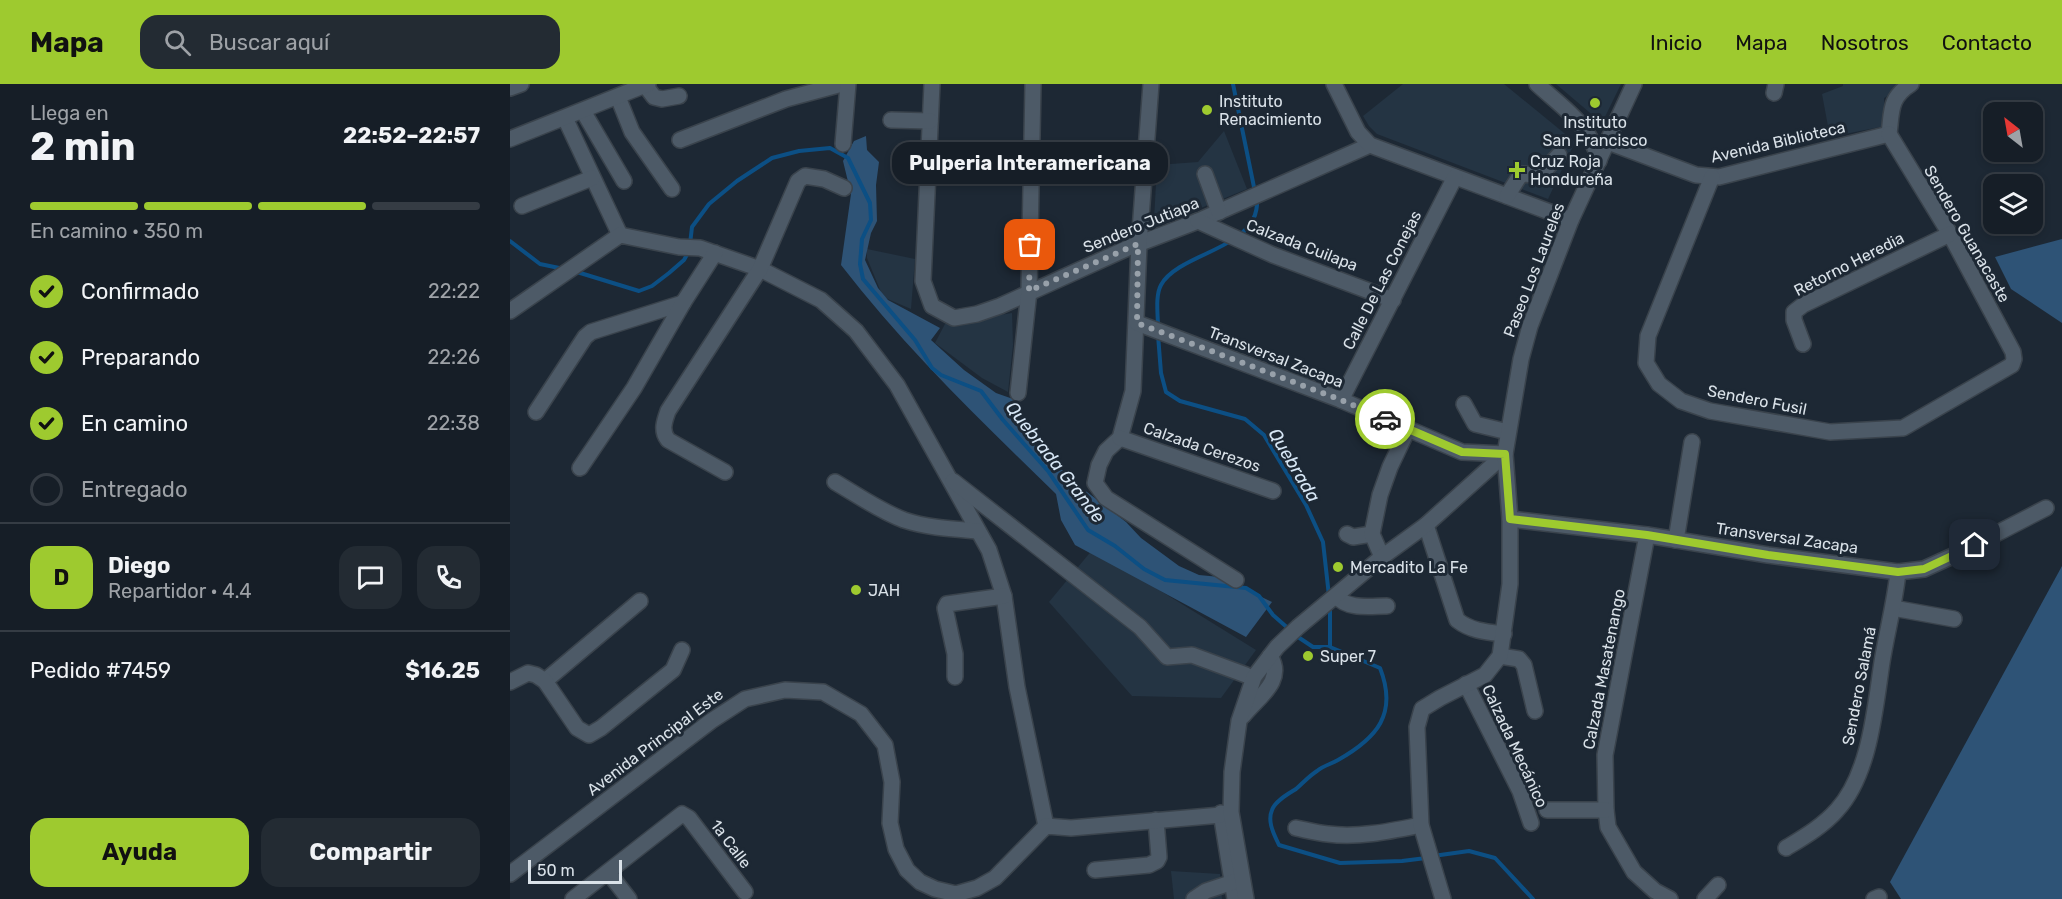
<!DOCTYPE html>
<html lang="es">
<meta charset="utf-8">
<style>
:root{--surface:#161e27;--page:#232b33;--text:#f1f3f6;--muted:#9ea2a7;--line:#353c44;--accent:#9eca2f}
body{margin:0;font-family:Rubik,sans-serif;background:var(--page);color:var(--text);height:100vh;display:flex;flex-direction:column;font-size:22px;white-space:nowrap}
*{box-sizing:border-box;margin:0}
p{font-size:20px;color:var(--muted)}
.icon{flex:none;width:33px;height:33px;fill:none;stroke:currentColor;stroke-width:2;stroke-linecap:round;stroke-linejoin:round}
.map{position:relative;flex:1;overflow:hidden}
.sheet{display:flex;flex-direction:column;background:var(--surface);width:510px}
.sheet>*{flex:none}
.needle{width:39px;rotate:329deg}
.buttons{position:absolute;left:1473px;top:18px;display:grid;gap:12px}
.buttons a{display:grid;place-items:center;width:60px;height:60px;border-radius:12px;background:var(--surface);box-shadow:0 3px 9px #0003,0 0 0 2px var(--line);font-size:30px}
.scale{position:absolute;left:18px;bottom:15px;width:94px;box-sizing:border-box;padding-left:6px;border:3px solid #dae2e9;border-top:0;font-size:16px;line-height:21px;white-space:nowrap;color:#dae2e9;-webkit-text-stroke:4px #1d2834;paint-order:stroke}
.pin{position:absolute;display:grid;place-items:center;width:51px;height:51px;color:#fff;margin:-26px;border-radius:12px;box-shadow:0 3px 9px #0006}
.courier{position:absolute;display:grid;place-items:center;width:60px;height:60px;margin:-30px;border:4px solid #9eca2f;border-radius:50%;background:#fff;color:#222;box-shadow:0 2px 8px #0007}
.bubble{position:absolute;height:42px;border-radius:18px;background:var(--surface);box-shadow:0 3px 9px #0003,0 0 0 2px var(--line);font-size:20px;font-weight:700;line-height:42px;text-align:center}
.summary em{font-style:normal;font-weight:700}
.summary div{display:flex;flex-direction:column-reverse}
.summary{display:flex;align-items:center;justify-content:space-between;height:102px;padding:0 30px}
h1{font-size:39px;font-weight:700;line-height:45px}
.bar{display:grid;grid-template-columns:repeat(4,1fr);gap:9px 6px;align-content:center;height:72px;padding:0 30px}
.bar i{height:8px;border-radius:4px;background:var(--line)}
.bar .on{background:var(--accent)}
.bar p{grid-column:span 4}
.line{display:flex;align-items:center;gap:15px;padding:0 30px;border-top:2px solid var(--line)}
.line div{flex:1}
.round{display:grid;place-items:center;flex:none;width:63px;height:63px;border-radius:18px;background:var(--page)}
ol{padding:0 30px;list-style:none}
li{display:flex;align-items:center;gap:18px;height:66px}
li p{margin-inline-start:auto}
li .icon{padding:6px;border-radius:50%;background:var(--accent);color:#111;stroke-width:4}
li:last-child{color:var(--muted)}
li i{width:33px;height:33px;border:3px solid var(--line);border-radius:50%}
.primary-button{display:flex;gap:12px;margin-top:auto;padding:12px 30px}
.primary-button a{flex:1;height:69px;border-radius:18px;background:var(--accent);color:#111;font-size:24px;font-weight:700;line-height:69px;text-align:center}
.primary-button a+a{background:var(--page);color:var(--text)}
header{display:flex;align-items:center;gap:36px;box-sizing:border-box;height:84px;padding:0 30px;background:var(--accent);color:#111}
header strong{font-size:28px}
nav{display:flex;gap:33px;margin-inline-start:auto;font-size:21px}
.search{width:420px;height:54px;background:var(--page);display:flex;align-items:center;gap:15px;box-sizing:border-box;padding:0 21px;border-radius:18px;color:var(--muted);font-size:22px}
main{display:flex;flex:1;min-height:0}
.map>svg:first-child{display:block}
.built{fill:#243443}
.green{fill:#2e5376}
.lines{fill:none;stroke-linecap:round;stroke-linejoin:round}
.stream{stroke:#0c4f84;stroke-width:4}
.minor-casing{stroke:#3a434c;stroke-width:18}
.minor{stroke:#4d5a67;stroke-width:15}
.done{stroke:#98a1aa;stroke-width:6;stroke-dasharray:0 10.8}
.route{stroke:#9eca2f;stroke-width:8}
.poi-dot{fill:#9eca2f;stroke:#1d2834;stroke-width:2}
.labels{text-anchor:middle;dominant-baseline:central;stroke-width:6;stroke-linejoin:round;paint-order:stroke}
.poi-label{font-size:16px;fill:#dae2e9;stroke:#1d2834;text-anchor:start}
.street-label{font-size:16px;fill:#dae2e9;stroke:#1d2834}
.water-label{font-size:18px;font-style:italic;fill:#d7e7f6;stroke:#1d2834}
</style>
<header>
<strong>Mapa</strong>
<div class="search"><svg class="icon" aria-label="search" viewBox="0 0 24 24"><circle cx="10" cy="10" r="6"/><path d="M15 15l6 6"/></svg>Buscar aquí</div>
<nav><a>Inicio</a><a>Mapa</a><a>Nosotros</a><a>Contacto</a></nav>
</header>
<main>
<section class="sheet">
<div class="summary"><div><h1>2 min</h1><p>Llega en</p></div><em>22:52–22:57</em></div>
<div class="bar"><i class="on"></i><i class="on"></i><i class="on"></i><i></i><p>En camino · 350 m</p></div>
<ol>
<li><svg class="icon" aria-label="check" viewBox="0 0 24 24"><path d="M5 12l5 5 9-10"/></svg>Confirmado<p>22:22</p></li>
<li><svg class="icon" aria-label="check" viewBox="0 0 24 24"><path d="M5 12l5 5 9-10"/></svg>Preparando<p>22:26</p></li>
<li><svg class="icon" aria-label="check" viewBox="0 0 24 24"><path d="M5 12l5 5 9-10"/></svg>En camino<p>22:38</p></li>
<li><i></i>Entregado</li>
</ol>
<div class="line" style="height:108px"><b class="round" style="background:var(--accent);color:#111">D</b><div><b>Diego</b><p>Repartidor · 4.4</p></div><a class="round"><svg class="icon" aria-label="chat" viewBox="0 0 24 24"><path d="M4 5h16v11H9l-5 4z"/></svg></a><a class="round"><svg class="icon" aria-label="phone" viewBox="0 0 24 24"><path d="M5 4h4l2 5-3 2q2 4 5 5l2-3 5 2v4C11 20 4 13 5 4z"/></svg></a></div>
<div class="line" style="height:78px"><div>Pedido #7459</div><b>$16.25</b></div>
<div class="primary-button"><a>Ayuda</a><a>Compartir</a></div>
</section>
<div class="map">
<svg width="1552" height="815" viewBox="0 0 1552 815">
<rect width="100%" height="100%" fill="#1d2834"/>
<!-- built -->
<g class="built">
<polygon points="893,0 994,0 1065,58 1038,115 867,50 859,42 853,32"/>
<polygon points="1046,0 1111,0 1092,39"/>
<polygon points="1333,0 1398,0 1374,14 1375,42 1320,53 1312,10 1333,2"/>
<polygon points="714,47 737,105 669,133 644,136 647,81 688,78"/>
<polygon points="357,165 405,175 401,225 373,213 357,174"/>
<polygon points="502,229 503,261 498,308 472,294 425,259 435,240"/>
<polygon points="583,465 746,566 711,614 622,612 539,518"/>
<polygon points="661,787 710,790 712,815 664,815"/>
</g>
<!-- green -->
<g class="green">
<path d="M356,52L357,66L369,78L366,101L367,137L361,149L355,176L368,204L378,216L430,244L421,256L454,286L486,309L509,317L522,355L564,398L616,438L631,454L669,482L689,491L710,493L762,518L736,553L565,461L551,436L546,410C471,337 395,264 331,181L341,110L333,77L344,57Z"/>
<polygon points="1552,155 1552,239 1501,205 1485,173"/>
<polygon points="1552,482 1552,815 1391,815 1380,798"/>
</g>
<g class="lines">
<!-- stream -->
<g class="stream">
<polyline points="723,0 745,108"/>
<path d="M728,152C741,143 748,131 747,115"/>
<polyline points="0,157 30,180 54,185"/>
<polyline points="180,160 182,143 199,120 227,97 262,74 289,67 320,64 338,74 360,119 361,136 352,155 350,180 353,195 405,256 422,284 431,291 471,307 493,336 538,387 578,446 605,462 634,485 655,496 736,504 749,512 763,531 780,546"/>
<polyline points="67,188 129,207 142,202 159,189 174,176 179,167"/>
<path d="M648,243C648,231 645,212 651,201C662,180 704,169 722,156"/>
<polyline points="648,251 651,289 656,308 670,317 735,335 754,351 796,421 813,458 819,512"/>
<path d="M785,551L803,563H820L870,584C888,630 867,654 828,676C821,680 813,682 807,687C799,692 793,699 786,705C778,710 765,717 762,726C757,738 764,750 769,761L830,779L892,777L916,774"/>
<polyline points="820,563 820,522"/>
<polyline points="923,772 959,767 985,774 1023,815"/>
</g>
<!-- minor casing -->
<g class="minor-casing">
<g id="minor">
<polyline points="422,0 413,197 422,222 444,234 467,230 490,222 620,163 688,137 860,61"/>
<polyline points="641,0 629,160 623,307 610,354 596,367 589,381 585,399 596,414 726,496"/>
<polyline points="824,0 848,48 860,61 1061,136"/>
<path d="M1027,0C1053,24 1081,41 1089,77"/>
<polyline points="135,1 144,13 152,15 169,12"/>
<polyline points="0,4 11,0"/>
<polyline points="1264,9 1266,0"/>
<polyline points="108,13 122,48 162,105"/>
<polyline points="73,27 114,97"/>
<polyline points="55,34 110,151"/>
<polyline points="381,36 420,37"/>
<path d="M1379,50C1382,27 1379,14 1401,0"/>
<polyline points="0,55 138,0"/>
<polyline points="170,56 276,15 332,0"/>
<polyline points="1098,58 1186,91 1209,93 1379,50"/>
<polyline points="333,60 338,0"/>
<polyline points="695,90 709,128"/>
<polyline points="1202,93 1138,252 1136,279 1149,300 1171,317 1200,327 1320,348 1393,344 1502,281 1504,275 1503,268 1440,150 1379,50"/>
<polyline points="997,112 1009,93 1013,90 1024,91 1035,86 1049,71"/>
<polyline points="12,122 82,94"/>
<polyline points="688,137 763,171 883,216"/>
<polyline points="0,227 110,151 169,163 190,164 250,185 311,216 346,247 387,301 479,466 494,512 507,603 536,742"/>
<polyline points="627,239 831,316 952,368 995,370"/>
<polyline points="1293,260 1284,236 1284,228 1293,221 1440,150"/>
<polyline points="508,309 519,207 523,0"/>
<polyline points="831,316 945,93"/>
<polyline points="954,320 965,340 998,348"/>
<polyline points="26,328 75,253 81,248 173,219"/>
<polyline points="610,354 763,407"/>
<polyline points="70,384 124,304 173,219 205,169"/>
<path d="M215,388L158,356C151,347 154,338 158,327L250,185L288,97L295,92L314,95L334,104"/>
<polyline points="443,397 630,543 657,573 682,571 736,591"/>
<path d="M325,398C347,411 370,427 394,436C418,444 443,445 468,447"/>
<polyline points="1000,435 1137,451 1258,471 1388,488 1414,485 1447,470 1536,424"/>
<path d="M916,441L947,536C961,547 976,548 994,550"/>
<polyline points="837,450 843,453 862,450"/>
<polyline points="1137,451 1095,671 1096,726 1098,743 1124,788 1145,807 1160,815"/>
<polyline points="1166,456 1182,358"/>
<polyline points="872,473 862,450 870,411 880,383 898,345"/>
<path d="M826,512C838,526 860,522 877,522"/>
<polyline points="1383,524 1444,535"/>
<polyline points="990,572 1009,575 1014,581 1025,627"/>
<polyline points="445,593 445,570 435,524 437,520 494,512"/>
<polyline points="35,597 130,517"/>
<polyline points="0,598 18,589 26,591 35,597 67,644 79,651 91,644 163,586 172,566"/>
<polyline points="956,600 1010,707 1021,739"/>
<path d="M733,632C747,614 776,597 760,572"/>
<polyline points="1037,726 1096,726"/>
<polyline points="711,729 725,815"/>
<path d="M786,744C796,746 807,749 818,750C849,754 881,747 911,741"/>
<path d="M1276,764C1294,753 1313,742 1327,726C1360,690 1365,624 1372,578C1377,547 1385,518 1388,488"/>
<polyline points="585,786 639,781 647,777 649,773 646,736"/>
<polyline points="98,788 119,815"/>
<polyline points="0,790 201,637 235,615 275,606 313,608 351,630 375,661 382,698 380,739 386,765 397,786 410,798 425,805 446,810 467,804 485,794 536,742 561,744 711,731"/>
<polyline points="63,815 172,730 179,734 235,808"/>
<polyline points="684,815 696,807 729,796"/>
<polyline points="736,815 721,728 722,688 729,637 744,593 767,563 788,543 872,473 916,441 995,370"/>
<polyline points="933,815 911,741 907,643 912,625 930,614 975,591 990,572 1000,500 1000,435 995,370 1011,275 1020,242 1061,136 1124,0"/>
<polyline points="1195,815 1208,801"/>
<polyline points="1364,815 1369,813"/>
</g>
</g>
<!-- minor -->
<use href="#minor" class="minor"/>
</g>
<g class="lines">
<!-- done -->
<polyline class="done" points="520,161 519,207 628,160 627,239 831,316 875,335"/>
<!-- route -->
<polyline class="route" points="875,335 952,368 995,370 1000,435 1137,451 1258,471 1388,488 1414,485 1465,461"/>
</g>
<!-- markers -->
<g class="poi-dot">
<circle cx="1085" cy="19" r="6"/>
<circle cx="697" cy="26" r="6"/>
<path d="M1004 77h6v6h6v6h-6v6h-6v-6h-6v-6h6z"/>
<circle cx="828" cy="483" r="6"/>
<circle cx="346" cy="506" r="6"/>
<circle cx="798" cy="572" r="6"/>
</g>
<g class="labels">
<!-- poi labels -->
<g class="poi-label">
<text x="709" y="17">Instituto<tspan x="709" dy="18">Renacimiento</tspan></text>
<text x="1085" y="38" text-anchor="middle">Instituto<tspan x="1085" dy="18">San Francisco</tspan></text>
<text x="1020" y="77">Cruz Roja<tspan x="1020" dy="18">Hondureña</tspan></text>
<text x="840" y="483">Mercadito La Fe</text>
<text x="358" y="506">JAH</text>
<text x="810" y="572">Super 7</text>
</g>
<!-- street labels -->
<g class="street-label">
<text transform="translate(1268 58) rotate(-13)">Avenida Biblioteca</text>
<text transform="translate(631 141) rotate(-22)">Sendero Jutiapa</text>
<text transform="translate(1457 150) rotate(60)">Sendero Guanacaste</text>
<text transform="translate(792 161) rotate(21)">Calzada Cuilapa</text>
<text transform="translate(1339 180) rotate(-27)">Retorno Heredia</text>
<text transform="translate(1024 186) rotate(-69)">Paseo Los Laureles</text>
<text transform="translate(872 196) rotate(-63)">Calle De Las Conejas</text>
<text transform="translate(766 273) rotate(21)">Transversal Zacapa</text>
<text transform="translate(1247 316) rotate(11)">Sendero Fusil</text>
<text transform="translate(692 363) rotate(19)">Calzada Cerezos</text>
<text transform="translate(1277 454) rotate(8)">Transversal Zacapa</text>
<text transform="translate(1094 585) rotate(-79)">Calzada Masatenango</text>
<text transform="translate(1349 602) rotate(-79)">Sendero Salamá</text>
<text transform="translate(145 658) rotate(-37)">Avenida Principal Este</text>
<text transform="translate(1005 662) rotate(65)">Calzada Mecánico</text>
<text transform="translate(221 760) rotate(53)">1a Calle</text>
</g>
<!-- water labels -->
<g class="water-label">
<text transform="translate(545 378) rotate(52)">Quebrada Grande</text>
<text transform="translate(784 381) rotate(59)">Quebrada</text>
</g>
</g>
</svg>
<div class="buttons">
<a><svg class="needle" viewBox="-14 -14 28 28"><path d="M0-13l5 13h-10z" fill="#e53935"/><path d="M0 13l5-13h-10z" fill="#9ea2a7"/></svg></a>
<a><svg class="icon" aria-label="layers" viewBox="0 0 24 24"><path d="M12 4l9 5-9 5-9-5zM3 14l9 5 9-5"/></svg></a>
</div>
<div class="scale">50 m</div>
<div class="pin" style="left:520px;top:161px;background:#ea580c"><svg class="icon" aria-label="bag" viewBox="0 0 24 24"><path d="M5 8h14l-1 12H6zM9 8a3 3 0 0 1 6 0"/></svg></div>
<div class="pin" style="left:1465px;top:461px;background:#1f2937"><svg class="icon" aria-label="home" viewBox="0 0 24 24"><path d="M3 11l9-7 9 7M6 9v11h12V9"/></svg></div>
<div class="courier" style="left:875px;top:335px"><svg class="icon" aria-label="car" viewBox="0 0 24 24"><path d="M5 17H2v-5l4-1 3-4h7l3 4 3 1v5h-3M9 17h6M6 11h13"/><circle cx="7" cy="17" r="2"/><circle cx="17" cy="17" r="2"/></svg></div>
<div class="bubble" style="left:382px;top:58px;width:276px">Pulperia Interamericana</div>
</div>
</main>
